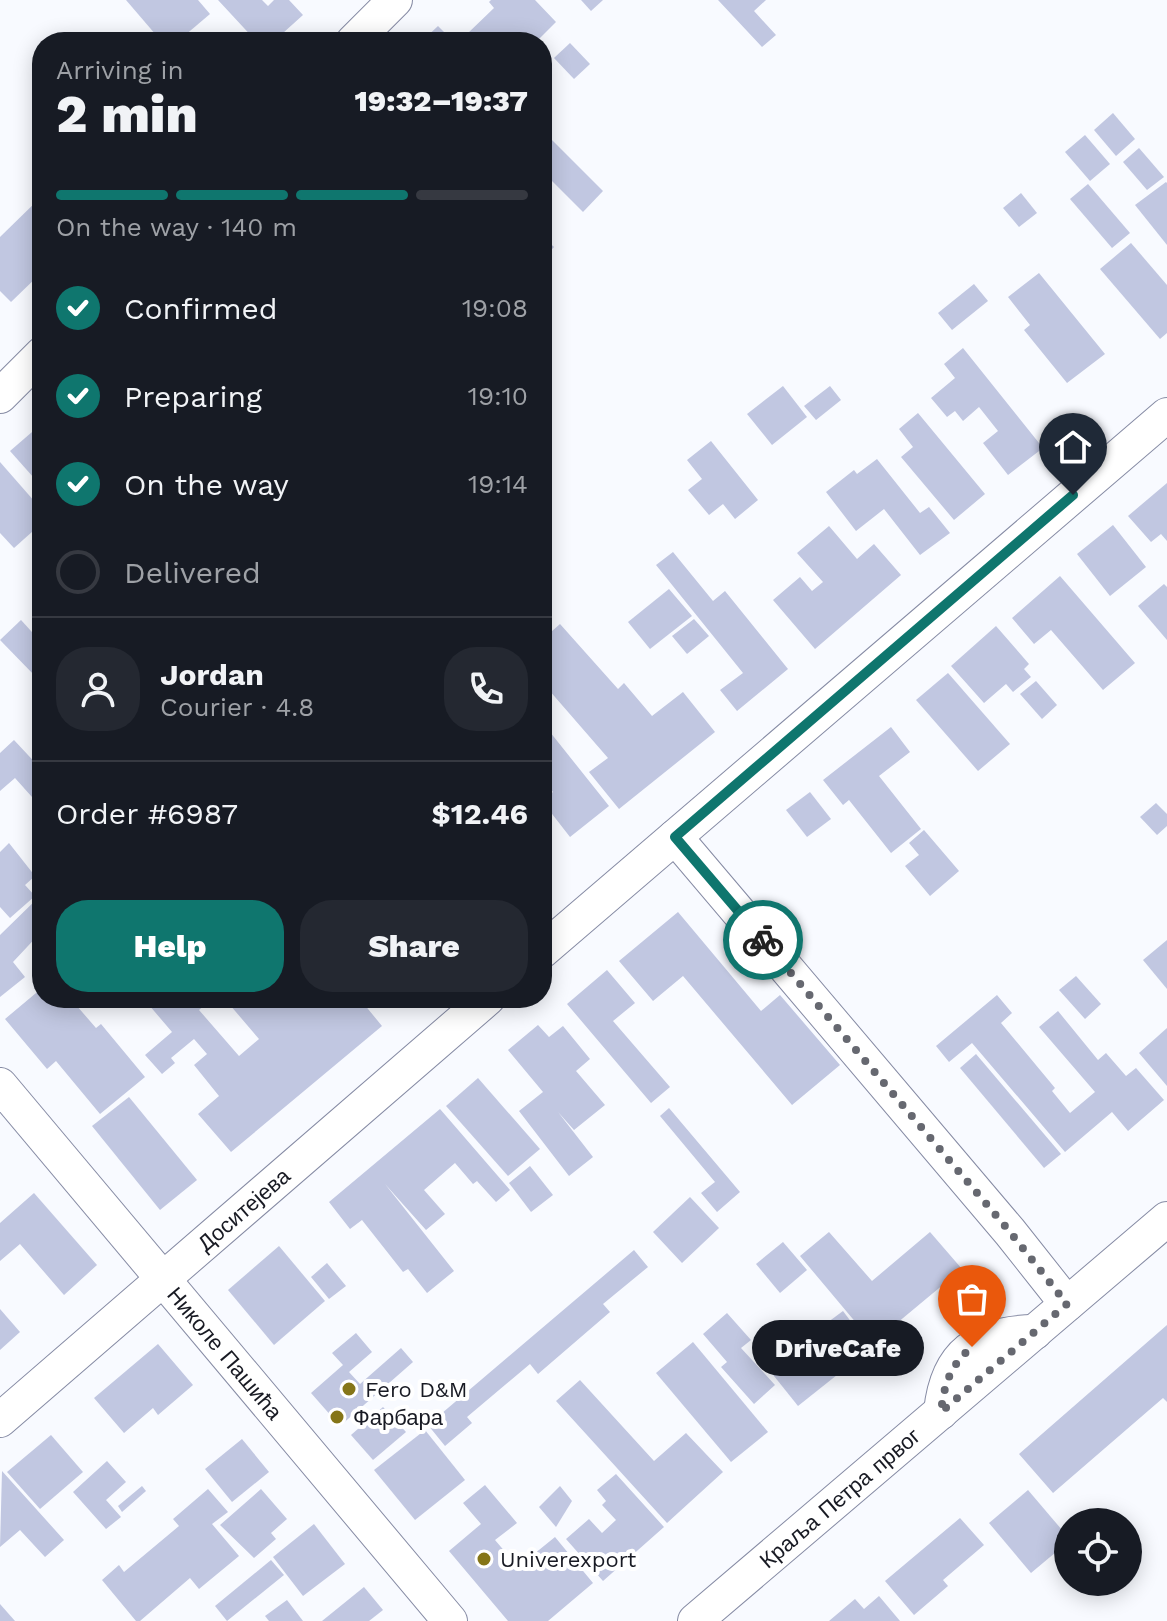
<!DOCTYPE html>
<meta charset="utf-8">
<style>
:root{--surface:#171b24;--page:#242831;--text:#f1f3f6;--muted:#9ea1a6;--line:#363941;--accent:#0f766e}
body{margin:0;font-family:"Work Sans",sans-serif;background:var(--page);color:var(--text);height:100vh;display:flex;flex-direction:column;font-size:30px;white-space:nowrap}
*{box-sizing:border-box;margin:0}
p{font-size:26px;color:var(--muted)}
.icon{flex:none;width:44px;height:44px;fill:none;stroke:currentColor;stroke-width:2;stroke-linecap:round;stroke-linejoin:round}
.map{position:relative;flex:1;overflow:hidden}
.sheet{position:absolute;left:32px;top:32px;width:520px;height:976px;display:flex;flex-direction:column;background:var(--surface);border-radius:32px;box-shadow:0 4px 20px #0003}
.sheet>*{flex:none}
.controls{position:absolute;left:1054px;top:1508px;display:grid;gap:16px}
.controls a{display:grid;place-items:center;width:88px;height:88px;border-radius:50%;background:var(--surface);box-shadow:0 4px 20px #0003;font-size:40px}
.pin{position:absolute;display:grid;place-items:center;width:68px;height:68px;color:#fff;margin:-82px -34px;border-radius:50% 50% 50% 0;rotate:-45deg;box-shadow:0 0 8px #0007}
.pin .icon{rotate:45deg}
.courier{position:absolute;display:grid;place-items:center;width:80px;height:80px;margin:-40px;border:6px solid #0f766e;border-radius:50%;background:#fff;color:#222;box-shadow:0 2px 10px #0007}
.bubble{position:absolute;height:56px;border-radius:28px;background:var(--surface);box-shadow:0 4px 20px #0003;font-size:26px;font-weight:800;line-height:56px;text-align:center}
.headline em{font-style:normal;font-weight:800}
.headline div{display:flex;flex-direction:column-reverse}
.headline{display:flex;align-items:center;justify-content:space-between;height:136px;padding:0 24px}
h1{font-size:52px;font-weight:800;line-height:60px}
.bar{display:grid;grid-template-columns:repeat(4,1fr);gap:12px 8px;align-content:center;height:96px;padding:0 24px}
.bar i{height:10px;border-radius:6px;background:var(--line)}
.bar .on{background:var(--accent)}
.bar p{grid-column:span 4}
.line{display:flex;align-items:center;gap:20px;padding:0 24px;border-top:2px solid var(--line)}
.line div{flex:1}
.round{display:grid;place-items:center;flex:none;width:84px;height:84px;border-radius:32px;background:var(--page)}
ol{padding:0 24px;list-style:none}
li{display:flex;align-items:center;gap:24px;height:88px}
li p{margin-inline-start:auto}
li .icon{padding:8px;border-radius:50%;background:var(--accent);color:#fff;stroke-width:4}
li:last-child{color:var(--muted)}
li i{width:44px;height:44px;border:4px solid var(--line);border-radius:50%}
.button{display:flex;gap:16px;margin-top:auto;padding:16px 24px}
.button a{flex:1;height:92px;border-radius:32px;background:var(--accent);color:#fff;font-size:32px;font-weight:800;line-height:92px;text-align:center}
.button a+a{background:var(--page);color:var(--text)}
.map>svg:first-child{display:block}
.building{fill:#c1c7e1}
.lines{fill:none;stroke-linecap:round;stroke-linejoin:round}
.minor-casing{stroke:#868ba4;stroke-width:36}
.minor{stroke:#fff;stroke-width:34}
.done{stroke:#666870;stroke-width:8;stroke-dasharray:0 14.4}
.route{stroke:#0f766e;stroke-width:10}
.poi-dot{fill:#857518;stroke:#fff;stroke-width:3}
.labels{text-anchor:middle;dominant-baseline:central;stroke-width:8;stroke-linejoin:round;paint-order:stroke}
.street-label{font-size:22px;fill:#181a23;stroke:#fff}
.poi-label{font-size:22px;fill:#181a23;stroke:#fff;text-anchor:start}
</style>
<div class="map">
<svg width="1167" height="1621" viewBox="0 0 1167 1621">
<rect width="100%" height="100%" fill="#f8faff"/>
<!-- building -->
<g class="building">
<polygon points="126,0 198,0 210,14 177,42 162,42"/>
<polygon points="218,0 262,0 268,6 274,0 289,0 303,15 273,42 257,42"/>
<polygon points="491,0 535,0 556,22 536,42 474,42 467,34 494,8 489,2"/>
<polygon points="581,0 603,0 591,11"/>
<polygon points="718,0 766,0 754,11 776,35 762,47"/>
<polygon points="438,26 454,42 421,42"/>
<polygon points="570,43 590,64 574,79 554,58"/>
<polygon points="1113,113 1135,139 1116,156 1094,130"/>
<polygon points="542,130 603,191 583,212 542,171"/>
<polygon points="1085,135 1110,164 1090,181 1065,152"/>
<polygon points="1139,148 1164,177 1147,190 1123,162"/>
<polygon points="1166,182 1167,183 1167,245 1135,205"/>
<polygon points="1088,184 1130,233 1112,248 1070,199"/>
<polygon points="1021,193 1037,213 1019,227 1003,208"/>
<polygon points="42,196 42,272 11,302 0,291 0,237"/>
<polygon points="542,236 554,247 542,260"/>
<polygon points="1131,243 1167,285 1167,333 1160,339 1100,269"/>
<polygon points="1039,273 1105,354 1067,383 1024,330 1030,325 1008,297"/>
<polygon points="974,284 988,301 952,330 938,313"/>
<polygon points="963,348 1043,448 1008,475 983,443 998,431 979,407 963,421 955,411 947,417 931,398 955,378 944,364"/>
<polygon points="783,386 807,417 772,445 747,414"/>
<polygon points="830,386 841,400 816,420 804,406"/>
<polygon points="918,413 985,494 954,520 901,457 913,447 899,429"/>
<polygon points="39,426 42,429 42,487 10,451"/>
<polygon points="711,441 758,500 735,519 723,504 709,515 688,490 702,479 687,460"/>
<polygon points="877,459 920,513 929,507 950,533 920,555 884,509 856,531 826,492 854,470 857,474"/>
<polygon points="0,462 42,510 42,523 14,548 0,533"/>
<polygon points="1167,483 1167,541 1161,534 1151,542 1128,516"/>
<polygon points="1113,525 1146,567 1110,596 1077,554"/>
<polygon points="829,526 857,559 874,544 901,575 815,649 773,600 800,577 812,591 823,582 797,553"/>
<polygon points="673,552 713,601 725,591 788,669 737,711 720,690 743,673 656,565"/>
<polygon points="1060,576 1135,663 1103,690 1051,630 1034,644 1012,618"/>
<polygon points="1164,584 1167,587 1167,640 1138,606"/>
<polygon points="669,589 692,616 650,649 628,622"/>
<polygon points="694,619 709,636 687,654 672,636"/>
<polygon points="21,620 42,643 42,673 37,678 0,640"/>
<polygon points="560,624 618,689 624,683 652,716 683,692 715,732 619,809 589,772 608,758 542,682 542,640"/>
<polygon points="996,626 1029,664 1024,669 1031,677 1013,692 1006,684 984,703 951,666"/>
<polygon points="948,673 1010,744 978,771 916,700"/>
<polygon points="1036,681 1057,705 1042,719 1020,694"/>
<polygon points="542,722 609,806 570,837 542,801 553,792 542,778"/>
<polygon points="891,727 910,752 879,776 921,829 891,853 849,800 843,805 823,780"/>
<polygon points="14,740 42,770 42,788 32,797 15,778 0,791 0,753"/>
<polygon points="810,792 831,819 807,837 786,810"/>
<polygon points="1156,803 1167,814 1167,826 1157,835 1140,817"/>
<polygon points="924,830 959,871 930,896 905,866 919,855 909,843"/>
<polygon points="9,843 35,876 25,885 35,896 10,918 0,907 0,852"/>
<polygon points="42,894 42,931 13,962 25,977 0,997 0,935"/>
<polygon points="678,912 761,1011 780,995 840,1065 792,1105 683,976 653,1001 619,961"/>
<polygon points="1167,940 1167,989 1143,960"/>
<polygon points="607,970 635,1003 613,1021 670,1087 651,1103 567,1004"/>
<polygon points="1076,976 1101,1004 1085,1019 1059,990"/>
<polygon points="42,988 42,998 70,998 96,1028 101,1024 145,1077 100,1114 56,1061 47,1069 5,1019"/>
<polygon points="997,995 1012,1013 1001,1023 1055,1088 1052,1091 1070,1113 1095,1092 1039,1027 1058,1011 1098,1060 1106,1053 1126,1076 1136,1068 1164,1100 1128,1131 1112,1112 1065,1152 972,1043 949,1062 936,1046"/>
<polygon points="143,998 203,998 207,1003 199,1010 239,1056 259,1039 224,998 296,998 304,1006 314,998 359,998 382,1026 231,1152 198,1114 219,1096 194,1065 207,1054 194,1039 171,1058 175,1063 162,1074 145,1055 172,1032"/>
<polygon points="538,1025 549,1037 563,1026 590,1059 576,1071 605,1105 574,1130 558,1112 593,1157 569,1176 519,1111 543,1092 508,1050"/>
<polygon points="1167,1028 1167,1086 1139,1053"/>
<polygon points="976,1054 1061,1154 1044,1168 960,1068"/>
<polygon points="478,1078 540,1149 508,1176 446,1106"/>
<polygon points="129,1097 197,1180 160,1210 92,1126"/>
<polygon points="669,1108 740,1192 717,1212 701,1193 715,1182 660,1116"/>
<polygon points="440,1109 510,1190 496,1202 477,1181 473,1184 455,1163 424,1190 445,1214 426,1230 385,1184 454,1271 427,1293 408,1269 403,1272 362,1220 350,1229 329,1202"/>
<polygon points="530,1166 553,1195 531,1212 509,1183"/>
<polygon points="34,1193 97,1265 64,1295 20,1244 0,1261 0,1223"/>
<polygon points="690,1197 719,1228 682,1263 653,1232"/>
<polygon points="829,1232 872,1281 930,1232 962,1269 873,1343 800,1256"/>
<polygon points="783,1242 807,1270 780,1293 756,1264"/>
<polygon points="279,1246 325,1301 274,1345 228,1290"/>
<polygon points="634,1250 648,1267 603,1304 610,1312 538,1374 530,1364 467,1417 472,1423 445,1446 428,1425"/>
<polygon points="327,1263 346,1286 329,1299 311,1277"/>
<polygon points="0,1309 20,1332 0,1350"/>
<polygon points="843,1311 870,1347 839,1369 812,1334"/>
<polygon points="727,1313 751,1340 741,1348 775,1385 754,1404 721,1367 727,1362 703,1334"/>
<polygon points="793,1321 837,1375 798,1406 754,1351"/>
<polygon points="1167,1325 1167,1402 1163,1398 1053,1493 1019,1454"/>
<polygon points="356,1333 372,1352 349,1372 360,1384 401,1348 413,1362 340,1426 311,1393 343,1365 332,1353"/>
<polygon points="693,1342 768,1432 731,1462 656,1373"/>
<polygon points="158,1344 193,1385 158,1415 153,1408 124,1433 94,1398"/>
<polygon points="580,1380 654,1461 686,1433 723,1472 667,1523 556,1401"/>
<polygon points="383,1407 406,1432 373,1460 351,1435"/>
<polygon points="425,1430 465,1480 415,1520 374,1470"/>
<polygon points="51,1435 83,1472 40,1509 7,1472"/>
<polygon points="242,1439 269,1472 232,1502 205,1469"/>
<polygon points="107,1461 126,1482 106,1500 121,1517 106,1529 73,1492"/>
<polygon points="2,1471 64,1540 45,1557 20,1530 0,1547"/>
<polygon points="616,1474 664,1527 603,1581 566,1539 589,1519 602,1533 616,1520 602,1505 606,1501 597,1490"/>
<polygon points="485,1485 517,1523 495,1540 518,1567 555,1537 593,1583 548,1621 508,1621 449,1551 481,1524 463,1503"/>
<polygon points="142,1486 146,1491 122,1512 118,1506"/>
<polygon points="560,1486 572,1501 556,1527 539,1507"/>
<polygon points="208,1489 228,1512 212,1524 239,1556 199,1589 190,1578 140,1621 136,1621 102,1580 119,1565 124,1572 179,1526 173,1519"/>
<polygon points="261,1489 287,1519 271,1533 276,1539 254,1558 220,1525"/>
<polygon points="1028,1490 1068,1537 1068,1542 1031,1573 989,1523"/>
<polygon points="960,1518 984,1545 943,1580 948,1586 914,1615 885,1581"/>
<polygon points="314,1524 345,1564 303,1596 273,1557"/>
<polygon points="271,1560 284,1575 227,1621 215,1606"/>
<polygon points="364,1587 383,1610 369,1621 322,1621"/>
<polygon points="879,1596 900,1621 829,1621 855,1599 864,1609"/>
<polygon points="287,1600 303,1621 269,1621 265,1616"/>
<polygon points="0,1604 15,1621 0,1621"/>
</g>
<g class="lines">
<!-- minor casing -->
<g class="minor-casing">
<g id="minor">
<polyline points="353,42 395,0"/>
<polyline points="0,396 42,354"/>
<polyline points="675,837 1010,1232 1067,1304"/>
<polyline points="542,951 1167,415"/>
<path id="s1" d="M0,1085L450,1621"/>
<path d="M941,1412C947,1353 977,1333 1035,1332"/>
<path id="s2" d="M0,1420L488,998"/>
<path id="s3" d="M695,1621L1167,1219"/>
</g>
</g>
<!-- minor -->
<use href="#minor" class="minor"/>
</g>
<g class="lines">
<!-- done -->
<path class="done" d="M763,940L1010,1232L1067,1304L941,1412C944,1385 950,1365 972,1347"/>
<!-- route -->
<polyline class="route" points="763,940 675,837 1073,495"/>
</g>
<!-- markers -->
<g class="poi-dot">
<circle cx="349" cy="1389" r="8"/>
<circle cx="337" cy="1417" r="8"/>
<circle cx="484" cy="1559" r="8"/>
</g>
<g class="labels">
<!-- street labels -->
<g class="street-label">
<text stroke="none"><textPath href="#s2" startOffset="322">Доситејева</textPath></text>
<text stroke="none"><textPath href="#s1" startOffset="350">Николе Пашића</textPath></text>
<text stroke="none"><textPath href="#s3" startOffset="190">Краља Петра првог</textPath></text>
</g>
<!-- poi labels -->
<g class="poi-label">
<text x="365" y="1389">Fero D&amp;M</text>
<text x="353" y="1417">Фарбара</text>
<text x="500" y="1559">Univerexport</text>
</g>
</g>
</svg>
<div class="controls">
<a><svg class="icon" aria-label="locate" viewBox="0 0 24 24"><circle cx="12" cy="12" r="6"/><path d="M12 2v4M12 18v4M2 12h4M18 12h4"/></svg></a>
</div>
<div class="pin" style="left:972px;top:1347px;background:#ea580c"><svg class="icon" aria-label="bag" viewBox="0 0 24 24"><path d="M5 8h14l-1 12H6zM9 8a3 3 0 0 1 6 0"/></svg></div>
<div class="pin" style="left:1073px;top:495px;background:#1f2937"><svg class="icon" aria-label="home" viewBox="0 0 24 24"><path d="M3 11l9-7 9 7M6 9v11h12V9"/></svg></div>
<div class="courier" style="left:763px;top:940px"><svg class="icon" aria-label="bike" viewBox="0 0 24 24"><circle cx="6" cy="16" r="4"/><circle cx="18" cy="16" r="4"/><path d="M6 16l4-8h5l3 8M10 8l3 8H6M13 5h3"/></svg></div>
<div class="bubble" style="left:752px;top:1320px;width:172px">DriveCafe</div>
<section class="sheet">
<div class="headline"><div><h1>2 min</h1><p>Arriving in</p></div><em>19:32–19:37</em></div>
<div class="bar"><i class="on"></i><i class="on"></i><i class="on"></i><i></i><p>On the way · 140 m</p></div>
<ol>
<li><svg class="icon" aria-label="check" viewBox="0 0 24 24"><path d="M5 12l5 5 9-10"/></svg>Confirmed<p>19:08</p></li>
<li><svg class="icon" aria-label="check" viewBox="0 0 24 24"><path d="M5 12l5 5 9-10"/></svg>Preparing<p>19:10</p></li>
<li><svg class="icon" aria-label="check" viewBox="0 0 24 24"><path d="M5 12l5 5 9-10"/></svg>On the way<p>19:14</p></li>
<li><i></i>Delivered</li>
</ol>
<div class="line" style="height:144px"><a class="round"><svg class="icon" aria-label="person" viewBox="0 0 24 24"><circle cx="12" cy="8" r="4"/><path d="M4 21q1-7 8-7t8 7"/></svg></a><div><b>Jordan</b><p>Courier · 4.8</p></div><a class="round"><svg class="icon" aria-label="phone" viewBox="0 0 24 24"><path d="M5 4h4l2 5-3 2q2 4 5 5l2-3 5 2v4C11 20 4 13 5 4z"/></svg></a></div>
<div class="line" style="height:104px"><div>Order #6987</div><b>$12.46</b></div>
<div class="button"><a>Help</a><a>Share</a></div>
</section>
</div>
